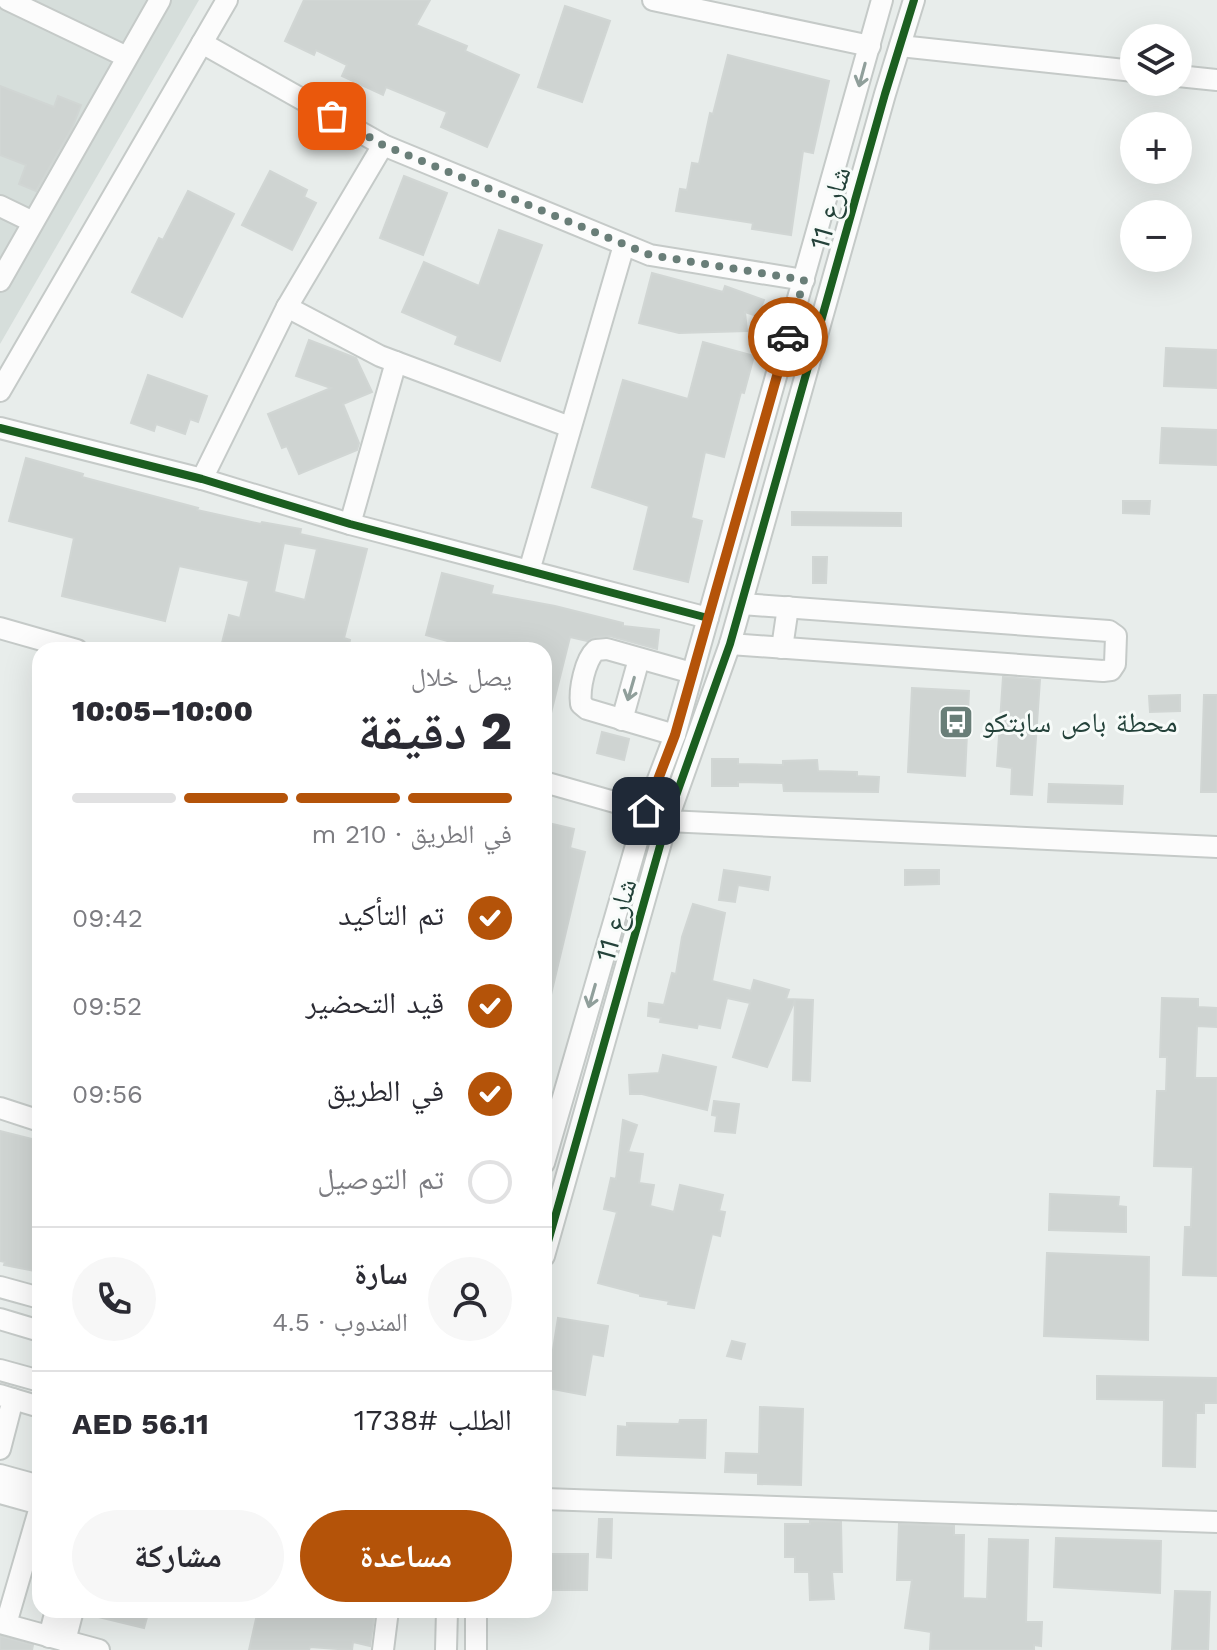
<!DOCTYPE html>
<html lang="ar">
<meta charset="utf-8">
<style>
:root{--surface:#fff;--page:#f7f7f7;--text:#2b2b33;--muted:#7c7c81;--line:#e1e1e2;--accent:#b45309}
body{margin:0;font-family:"Work Sans","Noto Naskh Arabic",sans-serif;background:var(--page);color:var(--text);direction:rtl;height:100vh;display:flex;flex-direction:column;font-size:30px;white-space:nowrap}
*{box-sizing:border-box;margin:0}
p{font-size:26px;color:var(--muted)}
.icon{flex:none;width:44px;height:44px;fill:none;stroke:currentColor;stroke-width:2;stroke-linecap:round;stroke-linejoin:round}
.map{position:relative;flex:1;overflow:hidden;direction:ltr}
.details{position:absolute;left:32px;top:642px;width:520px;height:976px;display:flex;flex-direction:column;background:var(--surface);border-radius:24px;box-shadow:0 8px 32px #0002;direction:rtl}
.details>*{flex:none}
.tools{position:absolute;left:1120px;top:24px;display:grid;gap:16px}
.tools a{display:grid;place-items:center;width:72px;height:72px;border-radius:50%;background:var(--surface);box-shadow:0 8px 32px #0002;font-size:40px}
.pin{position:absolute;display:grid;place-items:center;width:68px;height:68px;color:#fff;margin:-34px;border-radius:16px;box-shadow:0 4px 12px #0006}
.courier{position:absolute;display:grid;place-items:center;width:80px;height:80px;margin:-40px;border:6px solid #b45309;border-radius:50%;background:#fff;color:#222;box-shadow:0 2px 10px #0007}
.summary em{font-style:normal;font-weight:800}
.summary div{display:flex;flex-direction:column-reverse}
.summary{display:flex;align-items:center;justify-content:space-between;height:136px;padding:0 40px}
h1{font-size:52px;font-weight:800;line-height:60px}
.bar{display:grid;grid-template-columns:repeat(4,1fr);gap:12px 8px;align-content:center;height:96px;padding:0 40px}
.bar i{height:10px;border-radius:6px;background:var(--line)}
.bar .current{background:var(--accent)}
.bar p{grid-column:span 4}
.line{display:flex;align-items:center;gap:20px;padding:0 40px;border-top:2px solid var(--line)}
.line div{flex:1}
.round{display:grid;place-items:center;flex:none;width:84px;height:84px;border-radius:42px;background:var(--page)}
ol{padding:0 40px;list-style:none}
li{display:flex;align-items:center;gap:24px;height:88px}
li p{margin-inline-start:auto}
li .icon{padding:8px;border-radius:50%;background:var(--accent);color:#fff;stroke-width:4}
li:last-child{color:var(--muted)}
li i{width:44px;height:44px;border:4px solid var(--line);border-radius:50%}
.action{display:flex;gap:16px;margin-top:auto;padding:16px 40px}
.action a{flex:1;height:92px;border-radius:48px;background:var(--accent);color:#fff;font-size:32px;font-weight:800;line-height:92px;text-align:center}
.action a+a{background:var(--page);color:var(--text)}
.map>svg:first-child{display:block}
.built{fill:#d6dedb}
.building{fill:#cfd4d2;stroke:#d1d6d4;stroke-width:2;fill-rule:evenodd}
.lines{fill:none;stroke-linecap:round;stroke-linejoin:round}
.minor-casing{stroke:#c5cac8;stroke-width:24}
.minor{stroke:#fcfcfc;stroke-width:20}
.cycleway-casing{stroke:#f7fbf9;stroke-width:13}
.cycleway{stroke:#1b5e20;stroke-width:8}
.oneway{stroke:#909f9b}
.done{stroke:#697e78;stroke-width:8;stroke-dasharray:0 14.4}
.route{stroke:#b45309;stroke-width:10}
.labels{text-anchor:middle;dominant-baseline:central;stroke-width:6;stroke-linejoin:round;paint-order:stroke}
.street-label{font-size:28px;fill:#24423a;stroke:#f7fbf9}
.poi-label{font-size:28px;fill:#24423a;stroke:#f7fbf9;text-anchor:start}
</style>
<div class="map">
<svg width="1217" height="1650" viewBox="0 0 1217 1650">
<rect width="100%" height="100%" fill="#e8edeb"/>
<!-- built -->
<polygon class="built" points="0,0 199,0 0,344"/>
<!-- building -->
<g class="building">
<polygon points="304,0 430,0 416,25 467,46 465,51 519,75 487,147 441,127 447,112 386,87 383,95 342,76 347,65 316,50 314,55 285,41"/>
<polygon points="565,6 610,21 582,102 538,87"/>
<polygon points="728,55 829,81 813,153 803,151 791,235 752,229 753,223 676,211 680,189 687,190 692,163 699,164 710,113 713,114"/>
<polygon points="0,86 54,107 58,96 81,105 72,128 36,191 19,184 26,165 0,155"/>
<polygon points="270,171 307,190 304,197 316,203 292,250 242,225"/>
<polygon points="404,176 447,193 423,255 380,238"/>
<polygon points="188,191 234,214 182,317 132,292 159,238 163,240"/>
<polygon points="499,230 542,245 500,361 455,344 458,336 402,312 424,262 479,286"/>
<polygon points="652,273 723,292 725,286 764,300 757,316 745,312 747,331 679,333 639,323"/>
<polygon points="309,340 356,358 372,392 343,404 359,443 357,450 299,474 287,446 282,448 268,414 331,388 296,376"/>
<polygon points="703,342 754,356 744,393 741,392 724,457 705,452 691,518 702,521 688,582 634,569 649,506 592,487 623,380 688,399"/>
<polygon points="1166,348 1217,350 1217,388 1164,386"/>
<polygon points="148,375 207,396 198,422 190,419 185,434 156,424 154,431 131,423"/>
<polygon points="1162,428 1217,430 1217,465 1160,463"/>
<path d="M26,458L83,474L82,477L198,508L197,510L261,524L262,522L301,529L300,534L367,549L344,638L350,640L348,650H251L222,643L229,615L240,618L249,581L179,566L165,621L62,596L74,538L9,521ZM284,543L317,549L305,600L274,592Z"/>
<polygon points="1123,501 1150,501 1149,514 1123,513"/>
<polygon points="792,512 901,513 901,526 792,525"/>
<polygon points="813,557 827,557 826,583 813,583"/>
<polygon points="442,573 493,586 491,594 555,606 623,623 623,626 659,630 657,649 610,636 595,637 587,641 570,637 548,725 544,724 544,650 505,650 477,644 476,649 426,635"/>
<polygon points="1003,677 1040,680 1032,795 1011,794 1012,768 997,766"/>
<polygon points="912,688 969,691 965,776 908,772"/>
<polygon points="1180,695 1180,711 1150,712 1149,696"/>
<polygon points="1204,695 1217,695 1217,792 1201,792"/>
<polygon points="602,732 629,739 624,760 597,753"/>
<polygon points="712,759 738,759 738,764 783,765 783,761 817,760 818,771 857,772 857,776 879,777 878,792 784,791 783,783 738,782 738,786 712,786"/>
<polygon points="1049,784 1123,786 1122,804 1048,802"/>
<polygon points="544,822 574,829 570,848 585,852 549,1003 544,1002"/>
<polygon points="724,870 770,877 768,890 738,885 735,902 719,900"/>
<polygon points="905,870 939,870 939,884 905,885"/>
<polygon points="693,904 725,913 712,981 751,991 754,980 789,990 786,999 813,1000 810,1081 793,1080 795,1000 767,1067 733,1057 750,1003 727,998 720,1028 698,1024 697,1028 660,1022 661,1018 648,1016 649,1003 664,1005 672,973 676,974 682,937"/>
<polygon points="1162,998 1198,999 1198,1007 1217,1008 1217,1027 1197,1026 1195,1078 1217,1078 1217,1276 1183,1275 1185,1227 1191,1227 1193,1167 1154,1166 1157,1091 1166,1091 1167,1057 1160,1057"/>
<polygon points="663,1055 716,1067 707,1110 642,1094 630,1094 629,1075 659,1073"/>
<polygon points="714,1101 739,1104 735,1133 715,1131 717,1116 712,1115"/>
<polygon points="623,1120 637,1125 628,1152 643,1154 639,1183 654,1185 650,1206 674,1212 680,1185 723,1195 719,1211 725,1212 720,1236 712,1234 694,1308 668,1304 669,1301 640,1296 640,1294 598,1283 617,1212 604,1209 611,1178 616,1179"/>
<polygon points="0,1131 40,1141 40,1272 4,1265 5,1262 0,1261"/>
<polygon points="1050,1194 1119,1197 1118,1206 1126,1207 1126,1232 1049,1230"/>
<polygon points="1047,1253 1149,1257 1148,1340 1044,1336"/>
<polygon points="558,1318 608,1326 603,1356 592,1354 585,1395 547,1388"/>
<polygon points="732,1341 745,1344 741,1359 727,1356"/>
<polygon points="1097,1376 1217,1378 1217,1403 1204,1403 1204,1413 1196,1413 1195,1467 1163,1466 1164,1400 1097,1399"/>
<polygon points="760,1407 803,1409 801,1485 758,1484 758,1473 725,1472 726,1453 759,1454"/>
<polygon points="680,1420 706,1420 705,1458 617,1455 618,1426 627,1427 627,1423 679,1424"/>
<polygon points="599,1519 612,1519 611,1558 597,1557"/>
<polygon points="810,1521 841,1522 842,1572 832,1572 834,1599 810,1600 809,1572 795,1572 795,1557 785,1557 785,1524 810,1524"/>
<polygon points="899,1524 954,1526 954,1535 964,1535 963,1598 987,1599 989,1539 1028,1540 1026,1622 1042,1622 1041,1646 1034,1645 1034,1650 930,1650 931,1632 905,1628 912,1580 897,1580"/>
<polygon points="1056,1538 1161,1541 1160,1593 1054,1587"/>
<polygon points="544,1554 588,1554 587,1590 544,1590"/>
<polygon points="1175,1591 1210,1592 1208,1650 1172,1650"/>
<polygon points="90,1610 149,1610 144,1628 90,1615"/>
<polygon points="258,1610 375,1610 370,1646 353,1642 352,1650 310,1647 309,1650 249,1650"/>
<polygon points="0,1636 33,1645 32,1650 0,1650"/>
</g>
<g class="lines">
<!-- minor casing -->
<g class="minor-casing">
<g id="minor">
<polyline points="8,0 127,57"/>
<polyline points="653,0 870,46"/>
<polyline points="202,43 383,145 650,255 804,280"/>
<polyline points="900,46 1134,71"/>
<polyline points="1178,76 1217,80"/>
<polyline points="0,206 33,222"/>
<polyline points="0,281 160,0"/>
<polyline points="287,307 380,356 570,427"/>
<polyline points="0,391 227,0"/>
<polyline points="0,428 202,479 350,524 708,618"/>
<polyline points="202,479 287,307 383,145"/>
<polyline points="350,524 396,362"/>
<polyline points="529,571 624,245"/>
<polyline points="0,628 77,650"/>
<polyline points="730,644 1103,671 1111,670 1115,664 1116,636 1109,631 742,604"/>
<polyline points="782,648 788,607"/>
<polyline points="622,720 639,659"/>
<path d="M675,735L587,709L581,704C579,689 585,660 596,650L607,649L692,673"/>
<polyline points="544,782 646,811"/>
<polyline points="667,821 1217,847"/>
<polyline points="0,1108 40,1121"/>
<polyline points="544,1163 646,811 675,735 882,0"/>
<polyline points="544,1256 667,821 730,644 885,94 914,0"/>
<polyline points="0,1287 40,1298"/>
<polyline points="0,1319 40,1331"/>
<polyline points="0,1370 40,1381"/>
<polyline points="0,1395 13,1399 0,1449"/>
<polyline points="13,1399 40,1407"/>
<polyline points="0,1475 40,1486"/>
<polyline points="0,1493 40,1504"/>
<polyline points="544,1499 1217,1522"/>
<polyline points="0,1623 99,1650"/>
<polyline points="6,1624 40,1507"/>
<polyline points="49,1637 56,1610"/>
<polyline points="65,1641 73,1610"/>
<polyline points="383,1650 388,1610"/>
<polyline points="446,1650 447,1610"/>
<polyline points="476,1650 476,1610"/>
</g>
</g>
<!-- minor -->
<use href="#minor" class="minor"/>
<!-- cycleway casing -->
<g class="cycleway-casing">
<g id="cycleway">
<polyline points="0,428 202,479 350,524 708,618"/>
<polyline points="544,1256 667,821 730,644 885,94 914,0"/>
</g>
</g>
<!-- cycleway -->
<use href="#cycleway" class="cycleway"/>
</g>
<!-- one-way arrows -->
<defs><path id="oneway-shaft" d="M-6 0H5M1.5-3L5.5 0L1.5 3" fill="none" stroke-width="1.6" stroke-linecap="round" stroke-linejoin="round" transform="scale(2)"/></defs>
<g class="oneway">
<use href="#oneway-shaft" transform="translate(862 75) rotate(105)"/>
<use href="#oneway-shaft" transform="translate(631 689) rotate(106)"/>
<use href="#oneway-shaft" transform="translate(592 996) rotate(106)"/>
</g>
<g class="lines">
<!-- done -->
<polyline class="done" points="332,116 383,145 650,255 804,280 788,337"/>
<!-- route -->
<polyline class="route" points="646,811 675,735 788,337"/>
</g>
<!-- icons -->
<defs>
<g id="bus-square" transform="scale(1.8)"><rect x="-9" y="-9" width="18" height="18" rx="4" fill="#697e78" stroke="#f7fbf9"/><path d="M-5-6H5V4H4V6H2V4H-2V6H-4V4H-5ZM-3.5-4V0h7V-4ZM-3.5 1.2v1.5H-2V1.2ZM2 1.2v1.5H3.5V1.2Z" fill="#fff"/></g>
</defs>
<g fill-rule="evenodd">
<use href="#bus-square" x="956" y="722"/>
</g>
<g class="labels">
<!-- street labels -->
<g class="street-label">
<text transform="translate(830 208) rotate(-74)">شارع 11</text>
<text transform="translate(616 920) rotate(-74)">شارع 11</text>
</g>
<!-- poi labels -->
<g class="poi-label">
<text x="982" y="722">محطة باص سابتكو</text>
</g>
</g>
</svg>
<div class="tools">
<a><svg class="icon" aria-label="layers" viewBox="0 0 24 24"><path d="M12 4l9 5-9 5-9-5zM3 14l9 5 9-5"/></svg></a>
<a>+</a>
<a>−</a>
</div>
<div class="pin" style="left:332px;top:116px;background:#ea580c"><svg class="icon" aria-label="bag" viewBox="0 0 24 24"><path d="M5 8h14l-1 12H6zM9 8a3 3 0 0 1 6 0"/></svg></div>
<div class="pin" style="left:646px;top:811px;background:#1f2937"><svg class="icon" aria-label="home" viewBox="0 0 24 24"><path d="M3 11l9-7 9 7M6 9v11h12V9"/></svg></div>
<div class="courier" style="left:788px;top:337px"><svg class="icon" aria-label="car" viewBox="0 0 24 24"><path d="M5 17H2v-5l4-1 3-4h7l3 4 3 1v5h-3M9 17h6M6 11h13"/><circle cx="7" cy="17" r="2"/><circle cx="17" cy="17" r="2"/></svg></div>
<section class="details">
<div class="summary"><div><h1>2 دقيقة</h1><p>يصل خلال</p></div><em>10:00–10:05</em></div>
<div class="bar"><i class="current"></i><i class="current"></i><i class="current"></i><i></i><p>في الطريق · 210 m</p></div>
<ol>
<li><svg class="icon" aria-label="check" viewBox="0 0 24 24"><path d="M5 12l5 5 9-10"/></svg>تم التأكيد<p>09:42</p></li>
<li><svg class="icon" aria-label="check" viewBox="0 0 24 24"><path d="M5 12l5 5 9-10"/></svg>قيد التحضير<p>09:52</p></li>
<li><svg class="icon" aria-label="check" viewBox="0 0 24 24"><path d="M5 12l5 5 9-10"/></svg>في الطريق<p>09:56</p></li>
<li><i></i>تم التوصيل</li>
</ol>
<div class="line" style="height:144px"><a class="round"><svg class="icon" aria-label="person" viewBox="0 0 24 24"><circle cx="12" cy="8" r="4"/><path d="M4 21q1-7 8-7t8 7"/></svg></a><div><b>سارة</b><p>المندوب · 4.5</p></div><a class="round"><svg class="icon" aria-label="phone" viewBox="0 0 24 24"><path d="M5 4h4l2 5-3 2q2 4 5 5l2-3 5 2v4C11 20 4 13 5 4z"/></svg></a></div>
<div class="line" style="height:104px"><div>الطلب #1738</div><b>AED 56.11</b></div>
<div class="action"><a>مساعدة</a><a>مشاركة</a></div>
</section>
</div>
